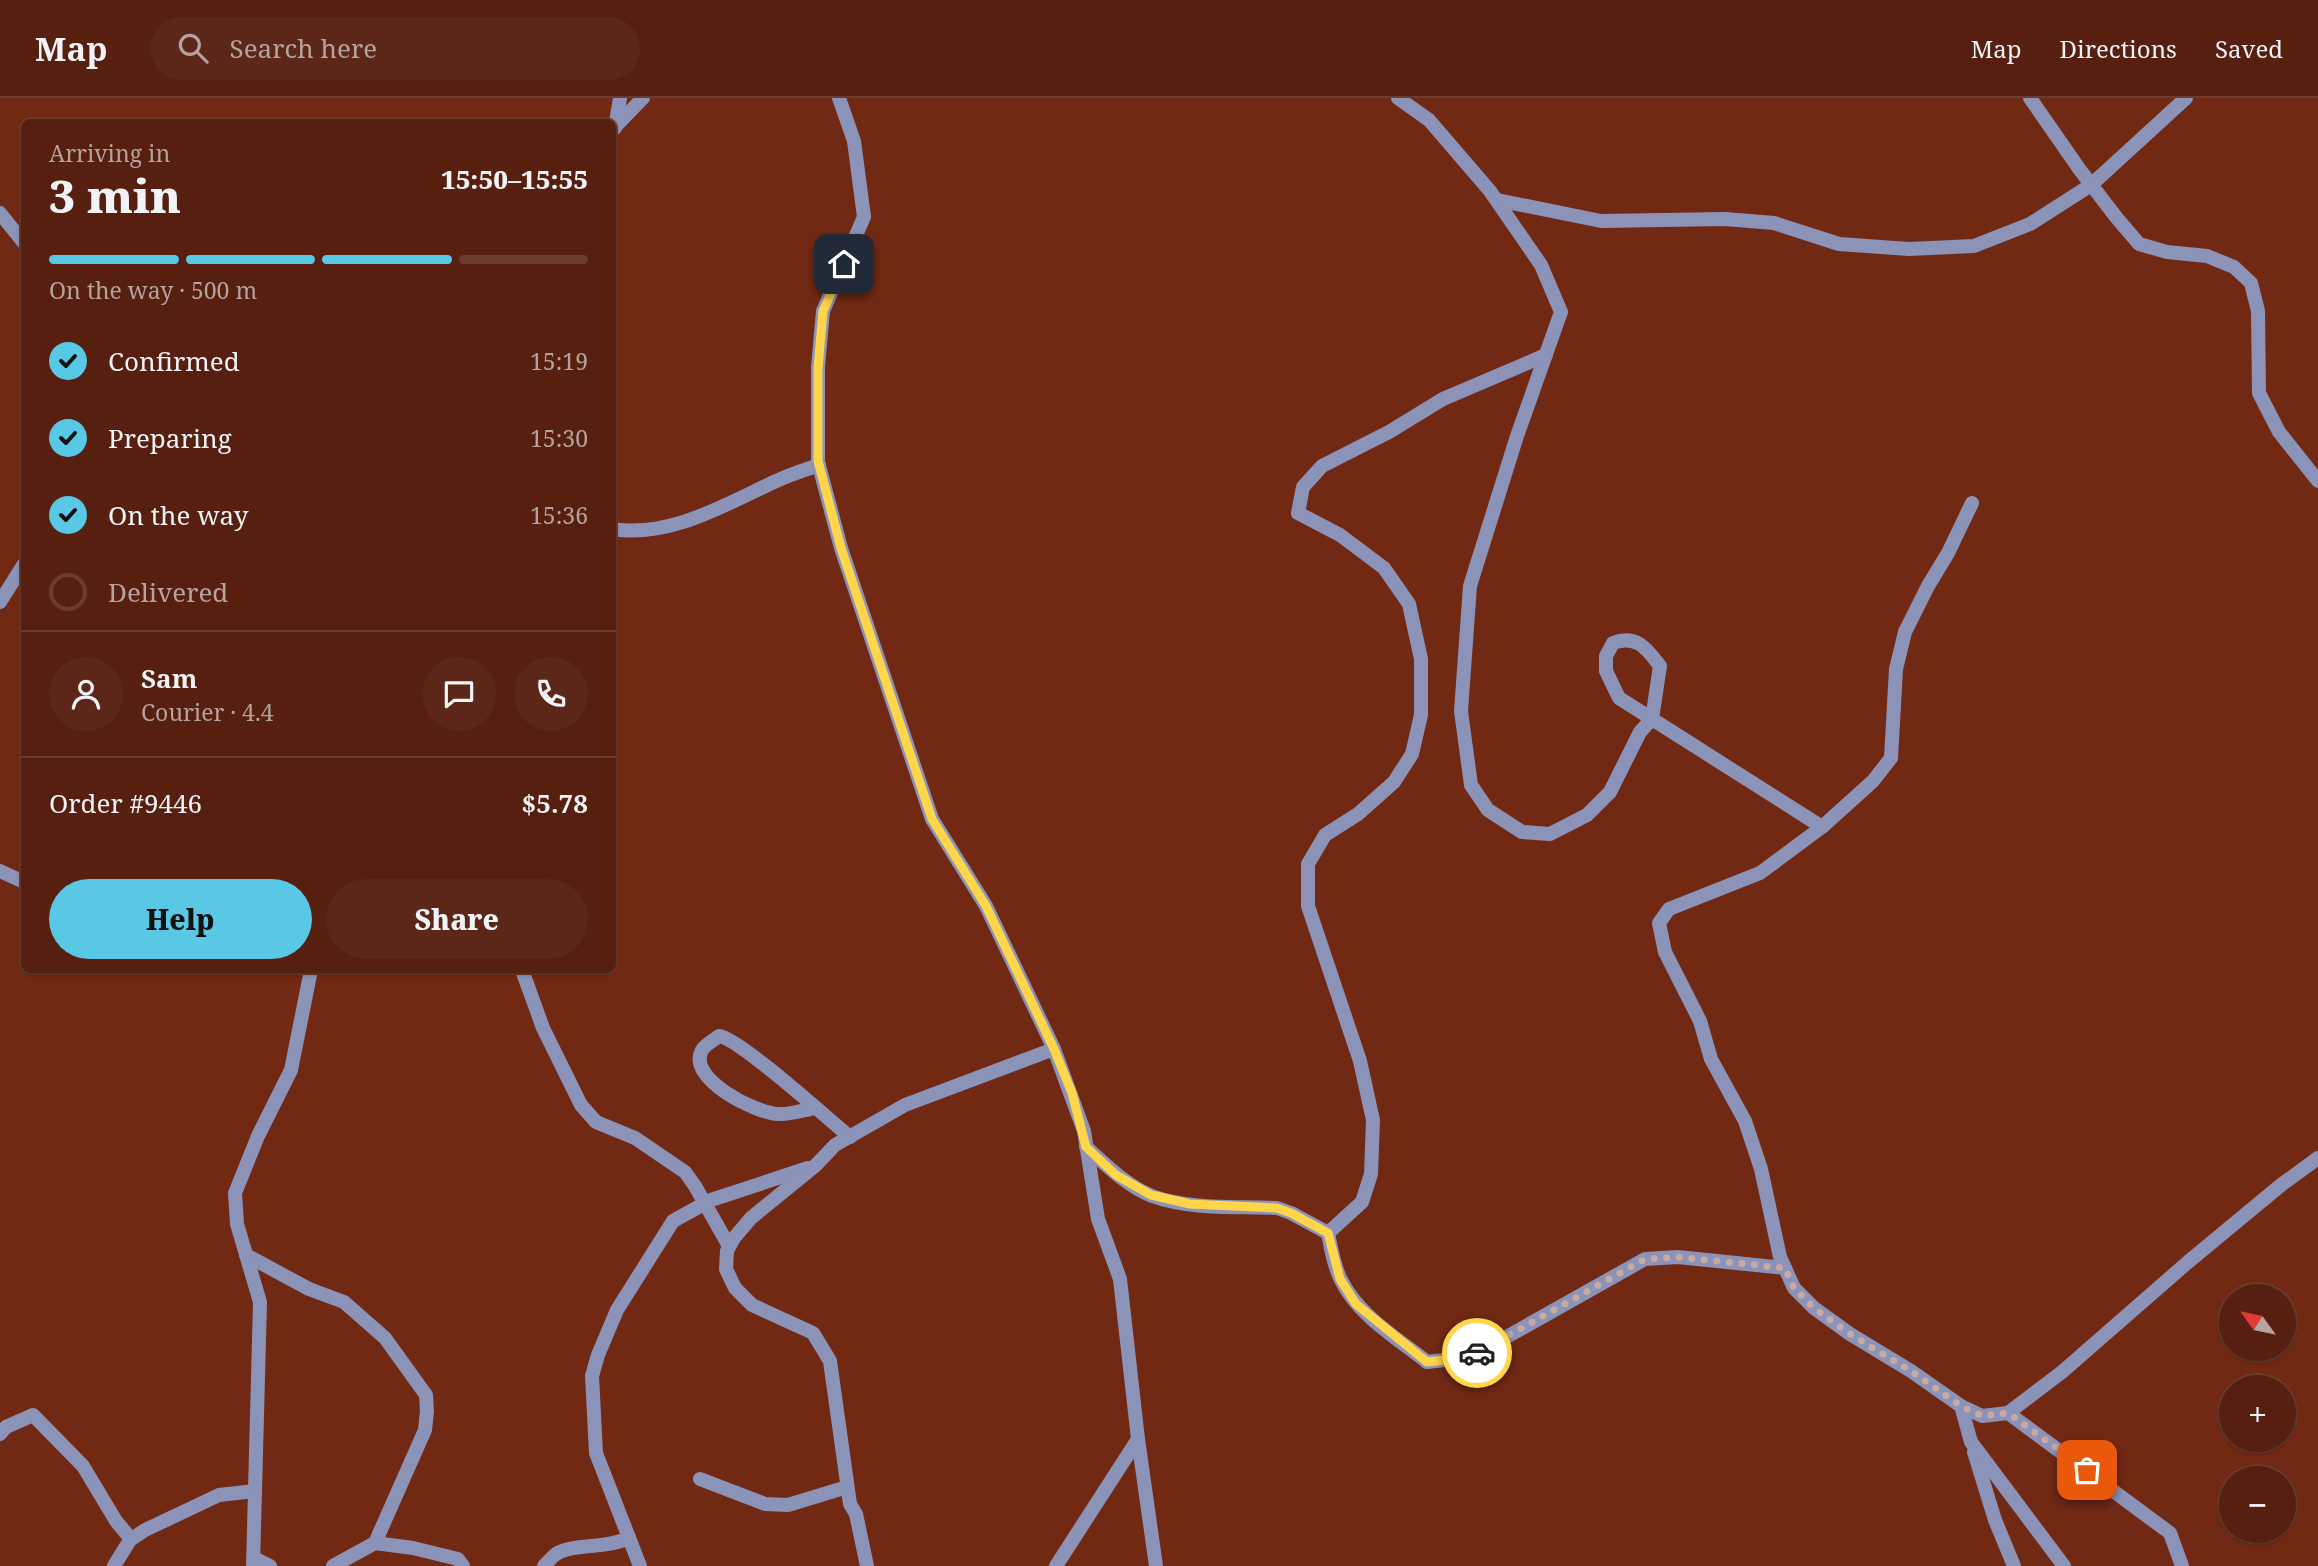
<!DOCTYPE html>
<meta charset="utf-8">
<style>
:root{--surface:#561f0f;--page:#5c2718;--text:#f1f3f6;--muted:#b6a29e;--line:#6c3d2f;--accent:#58c8e4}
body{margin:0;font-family:"Noto Serif",serif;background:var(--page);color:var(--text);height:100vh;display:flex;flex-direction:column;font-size:26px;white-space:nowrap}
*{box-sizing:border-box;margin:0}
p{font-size:23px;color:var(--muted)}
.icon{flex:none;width:38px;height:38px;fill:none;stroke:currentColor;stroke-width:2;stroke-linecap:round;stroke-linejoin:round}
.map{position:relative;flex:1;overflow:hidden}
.panel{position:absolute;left:21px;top:21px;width:595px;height:854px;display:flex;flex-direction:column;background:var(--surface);border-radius:10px;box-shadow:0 2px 5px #0004,0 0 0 2px var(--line)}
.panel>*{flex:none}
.needle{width:46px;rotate:303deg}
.controls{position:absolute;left:2219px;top:1186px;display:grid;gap:14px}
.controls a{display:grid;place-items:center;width:77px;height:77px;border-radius:50%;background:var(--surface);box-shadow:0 2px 5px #0004,0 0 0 2px var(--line);font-size:35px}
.pin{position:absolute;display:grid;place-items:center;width:60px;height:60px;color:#fff;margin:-30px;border-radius:14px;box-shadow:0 4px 10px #0006}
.courier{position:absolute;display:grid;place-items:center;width:70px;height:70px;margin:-35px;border:5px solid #ffd54a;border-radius:50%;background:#fff;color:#222;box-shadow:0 2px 9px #0007}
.summary em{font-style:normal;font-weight:800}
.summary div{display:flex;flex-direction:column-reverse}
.summary{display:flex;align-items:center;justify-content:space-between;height:119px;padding:0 28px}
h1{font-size:46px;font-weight:800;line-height:52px}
.bar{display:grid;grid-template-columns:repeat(4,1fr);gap:10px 7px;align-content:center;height:84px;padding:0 28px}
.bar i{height:9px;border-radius:5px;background:var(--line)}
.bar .selected{background:var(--accent)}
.bar p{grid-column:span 4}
.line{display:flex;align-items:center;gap:18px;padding:0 28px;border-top:2px solid var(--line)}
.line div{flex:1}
.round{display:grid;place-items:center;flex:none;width:74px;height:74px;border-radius:37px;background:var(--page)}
ol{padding:0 28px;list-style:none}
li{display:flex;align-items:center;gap:21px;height:77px}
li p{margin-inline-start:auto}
li .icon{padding:7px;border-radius:50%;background:var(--accent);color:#111;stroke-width:4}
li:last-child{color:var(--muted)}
li i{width:38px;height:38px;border:4px solid var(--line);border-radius:50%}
.action{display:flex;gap:14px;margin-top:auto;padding:14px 28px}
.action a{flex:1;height:80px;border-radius:42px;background:var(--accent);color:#111;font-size:28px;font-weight:800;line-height:80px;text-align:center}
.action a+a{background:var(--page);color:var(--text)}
header{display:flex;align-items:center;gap:42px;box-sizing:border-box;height:98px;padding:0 35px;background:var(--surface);border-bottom:2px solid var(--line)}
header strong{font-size:33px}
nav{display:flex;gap:38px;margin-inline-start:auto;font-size:24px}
.search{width:490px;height:63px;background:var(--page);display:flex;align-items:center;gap:18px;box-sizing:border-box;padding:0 24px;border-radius:38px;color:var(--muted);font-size:26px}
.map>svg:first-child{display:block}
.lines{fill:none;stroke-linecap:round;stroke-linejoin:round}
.street{stroke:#8c93b9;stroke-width:14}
.done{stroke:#c9aaa0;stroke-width:7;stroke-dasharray:0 12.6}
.route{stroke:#ffd54a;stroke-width:9}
</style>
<header>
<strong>Map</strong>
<div class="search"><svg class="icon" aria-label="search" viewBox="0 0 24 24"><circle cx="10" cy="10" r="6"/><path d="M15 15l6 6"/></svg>Search here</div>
<nav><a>Map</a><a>Directions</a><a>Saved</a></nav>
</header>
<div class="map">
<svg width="2318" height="1468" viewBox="0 0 2318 1468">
<rect width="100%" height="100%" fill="#722914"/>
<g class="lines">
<!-- street -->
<g class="street">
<polyline points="839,0 854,43 864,119 823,213 818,269 818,364 841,450 932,721 986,808 1054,951 1084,1033 1098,1121 1120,1181 1138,1341 1156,1468"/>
<path d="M1398,0L1429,22L1490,93L1541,167L1561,214L1517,338L1470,488L1461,613L1471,687L1488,712L1522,734L1550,736L1587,717L1610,694L1640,634L1652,621L1660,568C1647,551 1637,536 1613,545L1606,558V573L1619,600L1822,729"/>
<polyline points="2030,0 2080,72 2116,119 2139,146 2167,154 2207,158 2234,169 2251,185 2258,213 2259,295 2279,334 2318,383"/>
<polyline points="615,30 620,0"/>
<polyline points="612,32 643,0"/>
<polyline points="1497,102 1601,123 1725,121 1774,125 1839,146 1909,151 1974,148 2030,126 2091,87 2186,0"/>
<polyline points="0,115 24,145"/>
<path d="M1546,257L1443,301L1389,334L1322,368L1303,389L1298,415L1340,437L1384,470L1409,506L1421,561V617L1412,656L1394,684L1358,716L1325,737L1308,766V808L1360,963L1373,1022L1371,1076L1362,1104L1328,1135C1331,1151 1334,1168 1341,1182C1358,1217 1397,1240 1427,1264L1471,1259L1645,1161L1678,1159L1785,1170"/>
<polyline points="1972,405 1948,455 1928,488 1905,534 1896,571 1891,660 1873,683 1822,729 1760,775 1669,811 1659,825 1665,854 1700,923 1711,961 1745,1023 1761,1071 1780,1159 1794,1190 1814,1210 1850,1236 1911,1273 1961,1308 1982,1318 2008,1315 2062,1274 2188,1164 2281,1087 2318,1060"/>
<path d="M612,431C673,441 730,403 783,380C795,375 807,371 819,367"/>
<polyline points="0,504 24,466"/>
<polyline points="0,773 24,784"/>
<polyline points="522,872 543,930 581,1007 596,1024 635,1040 685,1074 695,1088 729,1148"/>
<path d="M815,1010C804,1012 789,1017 778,1016C756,1015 686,981 702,952C705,947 714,942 719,938C739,940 828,1021 850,1039"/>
<path d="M1086,1049C1106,1067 1127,1088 1152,1098C1191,1112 1236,1108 1277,1110L1291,1115L1328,1135"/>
<polyline points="246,1157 309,1191 344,1204 385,1240 426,1297 427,1313 425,1332 375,1445"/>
<polyline points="1961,1308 1971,1344 2064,1468"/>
<polyline points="2008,1315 2170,1435 2182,1468"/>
<polyline points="0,1336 6,1329 33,1317 83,1368 116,1423 131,1441"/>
<polyline points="1974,1354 1995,1422 2014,1468"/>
<polyline points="700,1381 765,1406 788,1407 847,1389"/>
<polyline points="254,1460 270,1468"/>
<polyline points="114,1468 130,1442 145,1432 219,1397 255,1393"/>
<polyline points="253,1468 260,1204 237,1126 235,1095 258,1038 291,972 311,872"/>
<polyline points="333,1468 375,1445 413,1450 458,1461 463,1468"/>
<path d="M544,1468C548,1464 552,1459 556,1456C573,1445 606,1451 629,1440"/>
<polyline points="640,1468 596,1355 592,1278 598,1257 617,1212 673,1123 711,1102 808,1070"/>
<polyline points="867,1468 856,1416 850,1406 830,1263 813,1235 752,1207 735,1190 726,1171 727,1153 734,1140 751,1120 816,1067 835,1047 905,1007 1054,951"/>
<polyline points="1056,1468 1138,1341"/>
</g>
</g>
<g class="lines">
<!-- done -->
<polyline class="done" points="1477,1255 1645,1161 1678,1159 1785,1170 1794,1190 1814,1210 1850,1236 1911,1273 1961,1308 1982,1318 2008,1315 2087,1372"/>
<!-- route -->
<polyline class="route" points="844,166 823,213 818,270 818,363 841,450 932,721 986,808 1054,951 1072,995 1086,1049 1116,1077 1151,1097 1190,1106 1277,1110 1291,1115 1328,1135 1340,1181 1356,1206 1427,1264 1471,1259 1477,1255"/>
</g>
</svg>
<div class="controls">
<a><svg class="needle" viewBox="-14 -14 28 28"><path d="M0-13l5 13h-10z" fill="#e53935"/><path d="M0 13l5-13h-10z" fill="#b6a29e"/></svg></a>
<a>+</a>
<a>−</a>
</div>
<div class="pin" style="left:2087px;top:1372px;background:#ea580c"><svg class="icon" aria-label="bag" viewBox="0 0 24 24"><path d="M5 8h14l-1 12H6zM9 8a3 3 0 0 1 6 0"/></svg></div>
<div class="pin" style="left:844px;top:166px;background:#1f2937"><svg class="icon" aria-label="home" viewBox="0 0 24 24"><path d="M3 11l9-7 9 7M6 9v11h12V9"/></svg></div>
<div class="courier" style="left:1477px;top:1255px"><svg class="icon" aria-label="car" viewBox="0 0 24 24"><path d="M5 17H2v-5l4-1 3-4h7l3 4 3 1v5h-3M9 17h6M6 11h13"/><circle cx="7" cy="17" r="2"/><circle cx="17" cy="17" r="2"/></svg></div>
<section class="panel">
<div class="summary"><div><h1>3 min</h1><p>Arriving in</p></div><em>15:50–15:55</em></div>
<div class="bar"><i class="selected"></i><i class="selected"></i><i class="selected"></i><i></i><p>On the way · 500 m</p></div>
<ol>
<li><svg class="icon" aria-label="check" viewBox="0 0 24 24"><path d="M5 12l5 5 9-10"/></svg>Confirmed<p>15:19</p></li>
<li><svg class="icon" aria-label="check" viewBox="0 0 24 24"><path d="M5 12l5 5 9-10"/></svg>Preparing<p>15:30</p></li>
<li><svg class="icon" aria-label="check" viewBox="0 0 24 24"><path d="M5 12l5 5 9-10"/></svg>On the way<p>15:36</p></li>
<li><i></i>Delivered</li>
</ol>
<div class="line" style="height:126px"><a class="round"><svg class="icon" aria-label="person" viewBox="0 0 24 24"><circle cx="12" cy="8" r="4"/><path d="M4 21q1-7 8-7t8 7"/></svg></a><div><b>Sam</b><p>Courier · 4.4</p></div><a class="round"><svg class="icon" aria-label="chat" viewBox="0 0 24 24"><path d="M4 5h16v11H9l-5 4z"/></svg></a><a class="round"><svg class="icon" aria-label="phone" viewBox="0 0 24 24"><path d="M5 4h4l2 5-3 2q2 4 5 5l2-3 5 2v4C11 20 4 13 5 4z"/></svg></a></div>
<div class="line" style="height:91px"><div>Order #9446</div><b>$5.78</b></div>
<div class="action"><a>Help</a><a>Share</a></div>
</section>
</div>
